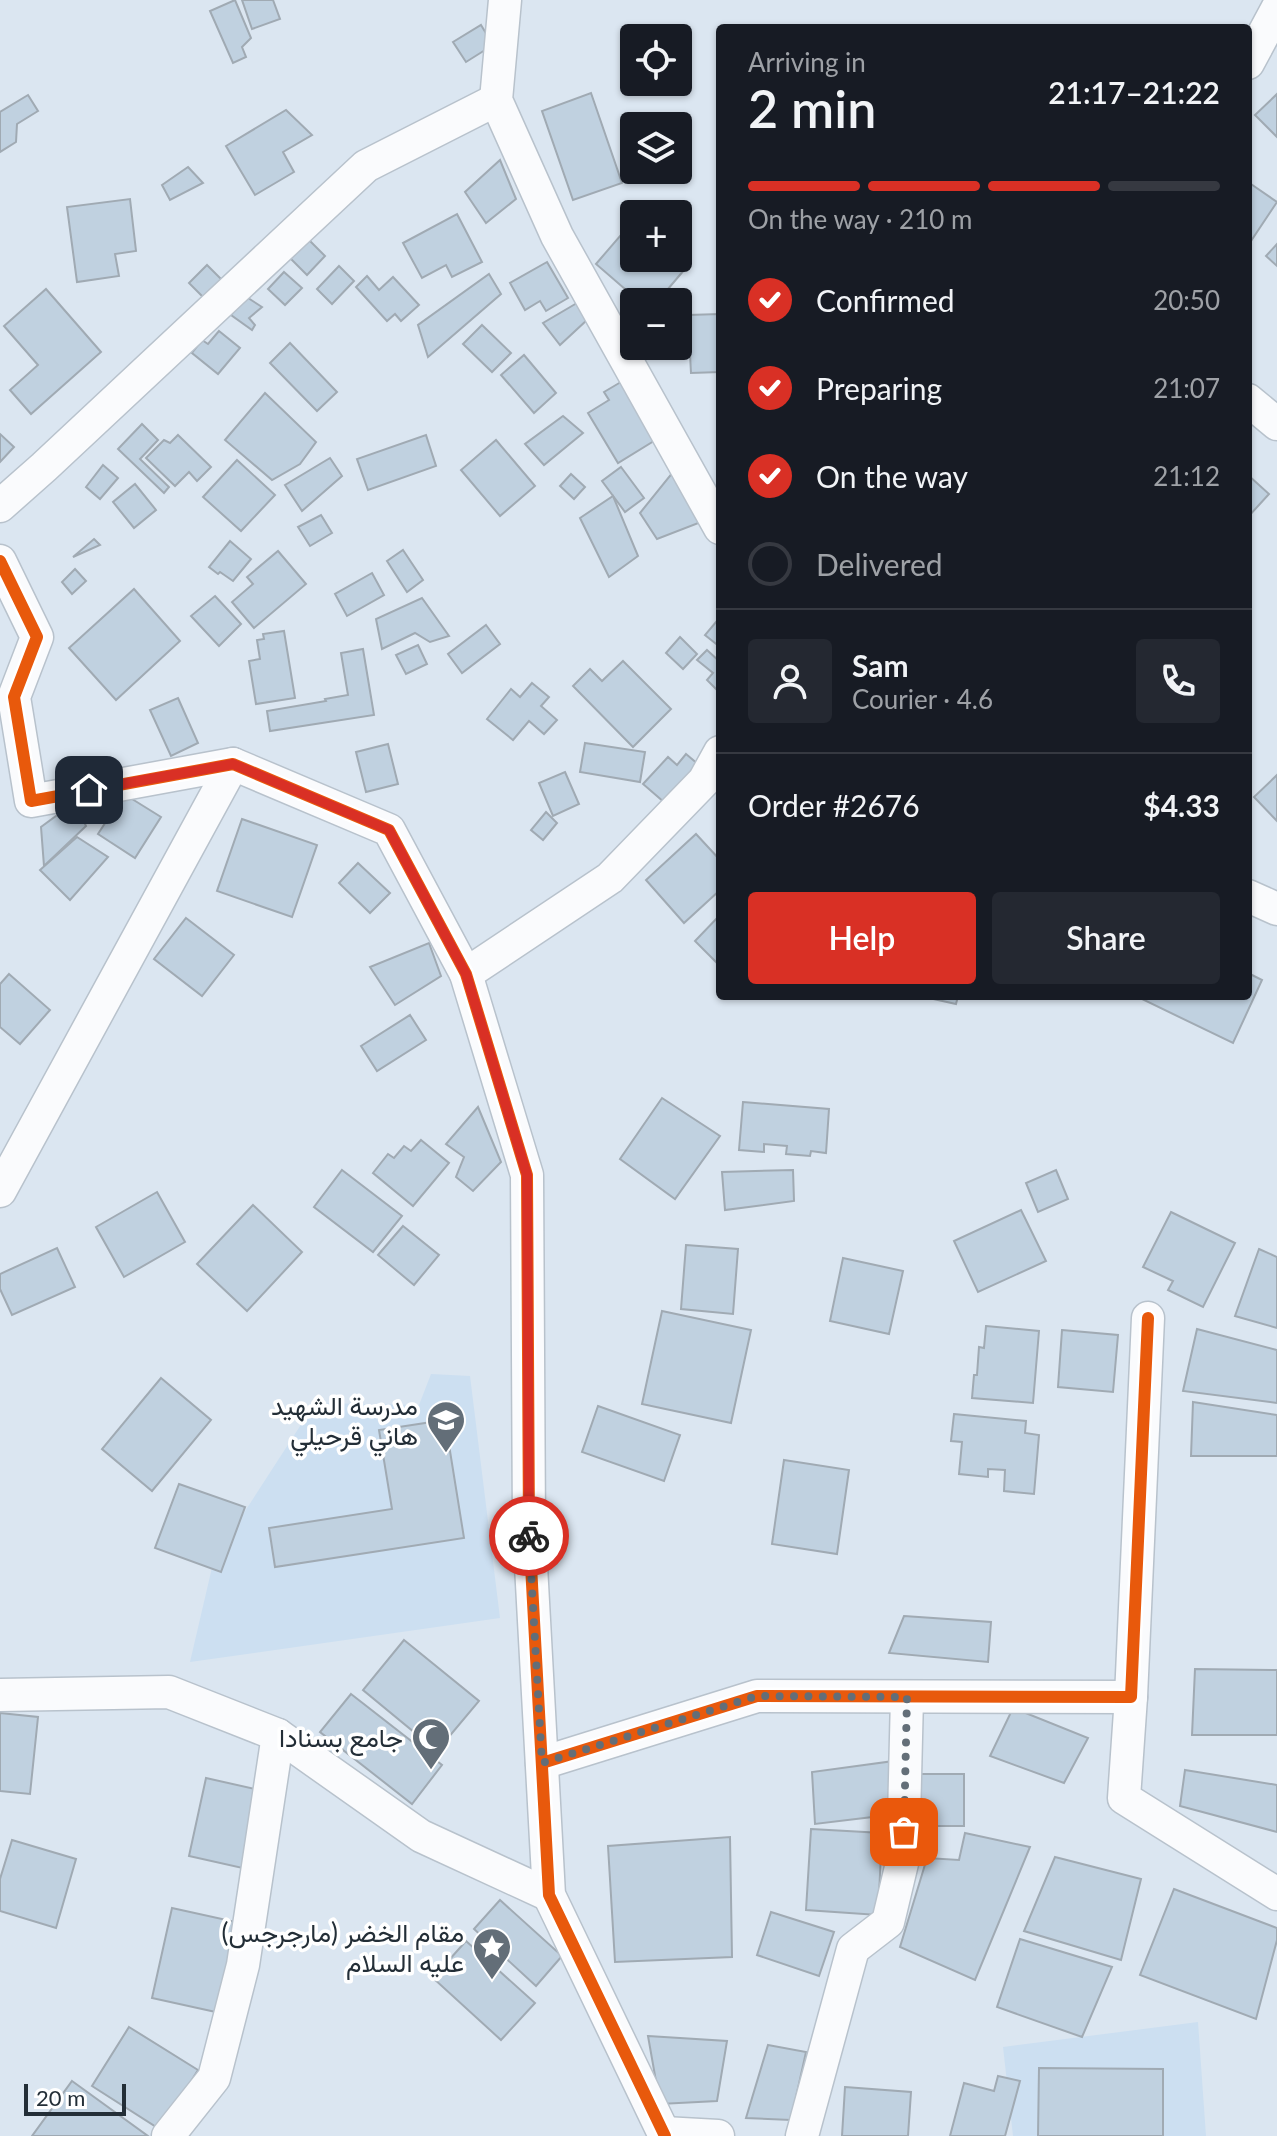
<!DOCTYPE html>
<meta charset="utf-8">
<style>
:root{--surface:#171b24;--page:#242831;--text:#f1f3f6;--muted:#9ea1a6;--line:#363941;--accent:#d93025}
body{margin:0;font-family:Lato,Vazirmatn,sans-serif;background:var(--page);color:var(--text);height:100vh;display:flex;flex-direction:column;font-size:30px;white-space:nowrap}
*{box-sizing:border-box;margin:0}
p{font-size:26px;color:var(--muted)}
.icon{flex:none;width:44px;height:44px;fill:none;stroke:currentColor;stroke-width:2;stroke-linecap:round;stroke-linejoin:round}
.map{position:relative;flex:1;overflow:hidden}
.side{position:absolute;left:716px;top:24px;width:536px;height:976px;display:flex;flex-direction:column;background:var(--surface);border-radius:8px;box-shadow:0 2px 6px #0004}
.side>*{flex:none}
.controls{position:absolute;left:620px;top:24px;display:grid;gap:16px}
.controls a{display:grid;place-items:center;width:72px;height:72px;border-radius:8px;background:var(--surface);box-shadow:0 2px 6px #0004;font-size:40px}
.scale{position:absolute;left:24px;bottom:20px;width:102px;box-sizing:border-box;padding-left:8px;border:4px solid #232e37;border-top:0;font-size:22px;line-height:28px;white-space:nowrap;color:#232e37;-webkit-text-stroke:6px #fff;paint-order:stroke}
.pin{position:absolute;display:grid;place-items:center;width:68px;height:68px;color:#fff;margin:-34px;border-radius:16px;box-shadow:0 4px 12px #0006}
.courier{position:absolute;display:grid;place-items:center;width:80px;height:80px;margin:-40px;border:6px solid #d93025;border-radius:50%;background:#fff;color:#222;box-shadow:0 2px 10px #0007}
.headline em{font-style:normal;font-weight:600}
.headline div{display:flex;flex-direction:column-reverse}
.headline{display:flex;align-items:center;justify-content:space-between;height:136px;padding:0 32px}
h1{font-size:52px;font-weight:600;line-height:60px}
.bar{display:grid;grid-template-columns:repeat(4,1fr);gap:12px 8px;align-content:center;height:96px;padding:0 32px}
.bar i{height:10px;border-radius:6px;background:var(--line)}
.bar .selected{background:var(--accent)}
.bar p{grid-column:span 4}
.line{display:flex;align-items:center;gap:20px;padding:0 32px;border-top:2px solid var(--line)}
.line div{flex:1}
.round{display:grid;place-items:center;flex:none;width:84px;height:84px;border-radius:8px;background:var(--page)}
ol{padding:0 32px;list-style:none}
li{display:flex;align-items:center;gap:24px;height:88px}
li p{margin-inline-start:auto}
li .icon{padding:8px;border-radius:50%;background:var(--accent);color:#fff;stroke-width:4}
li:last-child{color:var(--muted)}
li i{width:44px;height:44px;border:4px solid var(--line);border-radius:50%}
.button{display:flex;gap:16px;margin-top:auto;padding:16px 32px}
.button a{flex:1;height:92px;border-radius:8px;background:var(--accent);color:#fff;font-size:32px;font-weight:600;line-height:92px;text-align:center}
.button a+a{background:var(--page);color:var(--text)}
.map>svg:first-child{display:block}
.built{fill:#ccdff1}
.building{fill:#c0d1e0;stroke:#a0aab3;stroke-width:2}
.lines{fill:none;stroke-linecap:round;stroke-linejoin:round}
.street-casing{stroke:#b8c2cc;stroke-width:35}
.street{stroke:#fafbfd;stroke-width:32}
.cycleway-casing{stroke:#fff;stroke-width:17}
.cycleway{stroke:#e8590c;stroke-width:12}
.done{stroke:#636e78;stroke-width:8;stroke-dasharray:0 14.4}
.route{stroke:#d93025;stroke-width:10}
.labels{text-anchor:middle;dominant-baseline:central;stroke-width:7;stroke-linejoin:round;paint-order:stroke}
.poi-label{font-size:26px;fill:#232e37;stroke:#fff;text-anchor:end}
</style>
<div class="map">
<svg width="1277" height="2136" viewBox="0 0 1277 2136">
<rect width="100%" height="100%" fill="#dbe6f1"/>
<!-- built -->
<g class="built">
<polygon points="431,1374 470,1376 500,1618 190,1662 214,1559 315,1403 419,1405"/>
<polygon points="1198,2022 1206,2136 1013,2136 1003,2047"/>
</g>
<!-- building -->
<g class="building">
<polygon points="235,0 251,38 242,47 246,57 233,63 210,11"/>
<polygon points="242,0 273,0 280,19 252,29"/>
<polygon points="481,25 493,45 466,62 453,42"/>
<polygon points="591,93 622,183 573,200 542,111"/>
<polygon points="1277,94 1277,137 1255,115"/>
<polygon points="28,95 38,111 17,124 16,142 0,152 0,112"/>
<polygon points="286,110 312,135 283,152 294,172 255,195 226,146"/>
<polygon points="500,160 516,199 486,223 465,192"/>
<polygon points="188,167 203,183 170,200 162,185"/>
<polygon points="1248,182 1277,202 1249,244 1248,244"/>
<polygon points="130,199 136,251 115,254 119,276 77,282 67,207"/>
<polygon points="457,214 482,262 452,277 446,265 422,278 403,243"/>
<polygon points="634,235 634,258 678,258 678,253 690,263 657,302 640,302 596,264 620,236 628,242"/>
<polygon points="308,239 325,256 307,275 290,258"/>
<polygon points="1277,244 1277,266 1266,256"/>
<polygon points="547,262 568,298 546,311 540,301 525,310 510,283"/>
<polygon points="207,265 227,285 209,303 189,283"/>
<polygon points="339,266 354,281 332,304 317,289"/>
<polygon points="284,272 302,288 285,305 268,289"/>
<polygon points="489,274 501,294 428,357 418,325"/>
<polygon points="367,276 379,290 393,277 419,305 401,321 395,314 387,321 356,287"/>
<polygon points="46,289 101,352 31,414 10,390 38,365 4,326"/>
<polygon points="245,296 262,307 249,318 255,325 252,330 231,315"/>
<polygon points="577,303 588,319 560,345 543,323"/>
<polygon points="720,314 720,372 691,373 688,315"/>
<polygon points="482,325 511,353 492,372 463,344"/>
<polygon points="219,331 240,348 218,374 192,353 202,340 208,344"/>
<polygon points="290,343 337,392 317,411 270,363"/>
<polygon points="524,355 556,393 534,413 501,375"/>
<polygon points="626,379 662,436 618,463 588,413 609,400 604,392"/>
<polygon points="265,393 316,442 300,464 272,480 225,440"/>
<polygon points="563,416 583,433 544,465 525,444"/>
<polygon points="142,424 158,440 140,459 169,487 164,493 118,449"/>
<polygon points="0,434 14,447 0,462"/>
<polygon points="178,435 211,467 197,481 189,472 175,486 146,458 164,440 170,443"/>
<polygon points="426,435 436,466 368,490 357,459"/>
<polygon points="496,440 535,486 500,516 461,470"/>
<polygon points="330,458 342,476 302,511 285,485"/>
<polygon points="237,460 275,495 241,531 203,497"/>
<polygon points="103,465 118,478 100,499 86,487"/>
<polygon points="621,467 644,498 625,512 602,481"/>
<polygon points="673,472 701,522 657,539 640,513"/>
<polygon points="571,474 585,487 574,499 560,486"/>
<polygon points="1248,475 1269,494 1248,517"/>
<polygon points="135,484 156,510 134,528 113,502"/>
<polygon points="613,496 638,556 609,577 580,518"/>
<polygon points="321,515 332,533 310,546 298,527"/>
<polygon points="94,539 100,545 73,557"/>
<polygon points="230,541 251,559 233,581 220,572 218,574 209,567"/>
<polygon points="403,550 423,580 407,592 387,561"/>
<polygon points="278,551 306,584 254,628 232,602 253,584 247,577"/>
<polygon points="75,569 86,581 72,594 62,582"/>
<polygon points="372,573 384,595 347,616 335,594"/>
<polygon points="134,589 180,641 116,700 69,648"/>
<polygon points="215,596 241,624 219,646 191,616"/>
<polygon points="422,598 449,636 430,642 415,633 382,649 376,619"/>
<polygon points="716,622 720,626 720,647 705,635"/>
<polygon points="486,625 500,644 462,673 448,654"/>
<polygon points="284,631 295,698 256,704 249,661 260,659 257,640 264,639 263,634"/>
<polygon points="680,637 697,654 683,669 666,653"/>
<polygon points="418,645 427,664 406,674 396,655"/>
<polygon points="363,649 374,715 270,731 267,711 326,701 325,699 348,695 341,653"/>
<polygon points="707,650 720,662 720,693 707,680 713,673 697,660"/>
<polygon points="623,661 671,709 633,747 573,686 590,669 602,681"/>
<polygon points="532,683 549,697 541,706 557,720 544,734 529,721 513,740 487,719 511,689 520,697"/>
<polygon points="178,698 198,743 171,756 150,710"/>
<polygon points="585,743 645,752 640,782 580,772"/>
<polygon points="388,744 398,784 366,792 356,752"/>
<polygon points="686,754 705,770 672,809 643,784 668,757 677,765"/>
<polygon points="565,772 579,804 553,816 539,783"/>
<polygon points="1277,775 1277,821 1254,797"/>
<polygon points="124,794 161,817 135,858 98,834"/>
<polygon points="75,802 86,826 44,866 41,827"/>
<polygon points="546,812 557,823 543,840 531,830"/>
<polygon points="242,819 317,845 292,917 217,891"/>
<polygon points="696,834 720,860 720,890 684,923 646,880"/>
<polygon points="77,837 108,857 70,900 40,870"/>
<polygon points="358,863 390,893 370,913 339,883"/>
<polygon points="720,915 720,966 695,941"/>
<polygon points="186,918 234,955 202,996 154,959"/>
<polygon points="429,943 441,976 395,1005 370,967"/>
<polygon points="1248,973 1262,980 1233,1043 1142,999 1143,996 1248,996"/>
<polygon points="9,974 50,1010 20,1044 0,1027 0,984"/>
<polygon points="920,996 958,996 956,1004"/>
<polygon points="410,1015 426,1040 377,1071 361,1046"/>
<polygon points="662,1098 720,1136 675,1199 620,1159"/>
<polygon points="743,1102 829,1109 826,1153 811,1151 810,1156 786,1154 787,1146 764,1144 764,1152 739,1150"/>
<polygon points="478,1107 501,1162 473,1191 456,1177 464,1157 446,1144"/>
<polygon points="421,1140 449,1163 413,1206 373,1173 388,1154 394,1158 404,1146 411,1151"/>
<polygon points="342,1170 402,1216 373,1252 314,1207"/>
<polygon points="793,1170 794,1201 725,1210 722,1172"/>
<polygon points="1056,1170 1068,1199 1038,1212 1026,1183"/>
<polygon points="157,1192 185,1242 124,1277 96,1227"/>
<polygon points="253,1205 302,1252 247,1311 197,1264"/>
<polygon points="1021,1210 1046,1261 978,1292 954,1241"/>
<polygon points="1171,1212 1235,1243 1203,1307 1168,1290 1173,1281 1143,1267"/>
<polygon points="403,1226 439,1255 414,1285 378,1255"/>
<polygon points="686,1245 738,1249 733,1314 681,1309"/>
<polygon points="57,1248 75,1287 12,1315 0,1289 0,1274"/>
<polygon points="1259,1249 1277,1257 1277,1328 1235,1316"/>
<polygon points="843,1258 903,1271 889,1334 830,1321"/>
<polygon points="662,1311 751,1330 731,1423 642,1404"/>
<polygon points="986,1326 1039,1331 1033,1403 972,1398 974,1375 977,1375 979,1347 984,1348"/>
<polygon points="1197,1329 1277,1350 1277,1403 1183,1391"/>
<polygon points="1062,1330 1118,1335 1113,1392 1058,1387"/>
<polygon points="161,1378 211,1420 152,1491 102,1449"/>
<polygon points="1193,1402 1277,1415 1277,1456 1191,1456"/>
<polygon points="598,1406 680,1435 664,1481 582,1452"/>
<polygon points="954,1414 1026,1421 1025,1433 1039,1435 1034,1494 1004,1491 1005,1470 988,1469 988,1477 959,1474 962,1442 951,1441"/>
<polygon points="445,1420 464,1538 275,1567 269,1528 392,1509 379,1430"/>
<polygon points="784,1460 849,1470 837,1554 772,1544"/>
<polygon points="179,1484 245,1507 221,1572 155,1548"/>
<polygon points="904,1616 991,1622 988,1662 889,1653"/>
<polygon points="404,1640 479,1701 437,1751 363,1690"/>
<polygon points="1195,1669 1277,1670 1277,1735 1192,1735"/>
<polygon points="351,1694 442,1765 412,1804 320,1732"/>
<polygon points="1013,1708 1088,1738 1064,1783 990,1756"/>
<polygon points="0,1713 38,1717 30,1794 0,1791"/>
<polygon points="894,1761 897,1814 815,1824 812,1772"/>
<polygon points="1185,1770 1277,1785 1277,1832 1180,1806"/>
<rect x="914" y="1774" width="50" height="52"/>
<polygon points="206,1778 277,1794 260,1872 189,1856"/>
<polygon points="811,1829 882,1833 878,1915 806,1910"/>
<polygon points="965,1833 1030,1847 975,1980 900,1947 927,1858 959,1860"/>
<polygon points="730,1837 732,1957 615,1962 608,1846"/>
<polygon points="12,1840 76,1859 56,1928 0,1911 0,1879"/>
<polygon points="1055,1857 1141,1879 1121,1960 1024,1931"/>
<polygon points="1174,1889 1277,1928 1277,1940 1256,2019 1140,1975"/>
<polygon points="500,1900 562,1956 536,1986 474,1929"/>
<polygon points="172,1908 263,1928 243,2018 152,1998"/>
<polygon points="771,1912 834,1932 819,1976 757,1955"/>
<polygon points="1020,1939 1112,1967 1082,2037 997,2007"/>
<polygon points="466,1941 535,2003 501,2040 433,1978"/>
<polygon points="129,2027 198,2070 161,2130 92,2086"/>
<polygon points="648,2036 727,2041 717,2101 660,2104"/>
<polygon points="768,2045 806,2052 791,2120 746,2118"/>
<polygon points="1039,2068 1163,2069 1163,2136 1038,2136"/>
<polygon points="998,2076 1020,2081 1005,2136 950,2136 964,2083 994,2091"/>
<polygon points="72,2081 148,2136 32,2136"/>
<polygon points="845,2087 911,2092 908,2136 842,2136"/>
</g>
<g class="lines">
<!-- street casing -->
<g class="street-casing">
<g id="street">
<polyline points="505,0 496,100 557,236 720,528"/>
<polyline points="1248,63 1277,9"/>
<polyline points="1248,400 1277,424"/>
<polyline points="0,506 44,467 366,166 496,100"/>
<polyline points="0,561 37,637 14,697 31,801 233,764 389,830 466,974 527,1175 529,1529 549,1895 665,2136"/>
<polyline points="1248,896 1277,909"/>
<polyline points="466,974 610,878 704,781 720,752"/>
<polyline points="0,1191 233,764"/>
<polyline points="0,1695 169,1692 278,1735 421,1836 549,1895"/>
<polyline points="1131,1697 1124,1798 1277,1894"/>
<polyline points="542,1763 757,1696 1131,1697 1148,1318"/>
<polyline points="664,2133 718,2136"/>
<polyline points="168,2136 214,2078 243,1965 278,1735"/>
<polyline points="802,2136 853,1949 888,1922 903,1859 907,1697"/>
</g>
</g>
<!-- street -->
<use href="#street" class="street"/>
<!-- cycleway casing -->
<g class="cycleway-casing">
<g id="cycleway">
<polyline points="0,561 37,637 14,697 31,801 233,764 389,830 466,974 527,1175 529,1529 549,1895 665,2136"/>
<polyline points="542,1763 757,1696 1131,1697 1148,1318"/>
</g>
</g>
<!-- cycleway -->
<use href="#cycleway" class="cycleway"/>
</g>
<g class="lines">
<!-- done -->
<polyline class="done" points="529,1536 542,1763 757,1696 907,1697 904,1832"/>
<!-- route -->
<polyline class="route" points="89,790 233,764 389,830 466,974 527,1175 529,1536"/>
</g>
<!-- icons -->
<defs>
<g id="school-pin" transform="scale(2)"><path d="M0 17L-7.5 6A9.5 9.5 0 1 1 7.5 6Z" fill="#636e78" stroke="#fff"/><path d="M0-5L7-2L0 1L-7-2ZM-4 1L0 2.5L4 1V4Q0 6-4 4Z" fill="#fff"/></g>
<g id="mosque-pin" transform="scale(2)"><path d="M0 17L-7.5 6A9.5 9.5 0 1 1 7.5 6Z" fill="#636e78" stroke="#fff"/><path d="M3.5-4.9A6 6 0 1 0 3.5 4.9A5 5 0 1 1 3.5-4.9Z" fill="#fff"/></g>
<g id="sight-pin" transform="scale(2)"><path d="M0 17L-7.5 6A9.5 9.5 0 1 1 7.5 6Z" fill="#636e78" stroke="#fff"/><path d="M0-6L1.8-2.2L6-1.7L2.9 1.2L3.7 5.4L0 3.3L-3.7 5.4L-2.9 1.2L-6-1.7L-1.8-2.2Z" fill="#fff"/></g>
</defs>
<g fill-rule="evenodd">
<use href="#school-pin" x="446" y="1420"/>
<use href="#mosque-pin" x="431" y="1737"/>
<use href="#sight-pin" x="492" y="1947"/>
</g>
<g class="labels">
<!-- poi labels -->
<g class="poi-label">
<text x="418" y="1405">مدرسة الشهيد<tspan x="418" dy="30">هاني قرحيلي</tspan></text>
<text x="403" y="1737">جامع بسنادا</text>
<text x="464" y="1932">مقام الخضر (مارجرجس)<tspan x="464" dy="30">عليه السلام</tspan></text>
</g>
</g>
</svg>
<div class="controls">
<a><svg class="icon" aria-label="locate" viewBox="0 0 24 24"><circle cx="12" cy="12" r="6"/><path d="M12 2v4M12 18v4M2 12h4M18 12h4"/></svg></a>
<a><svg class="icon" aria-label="layers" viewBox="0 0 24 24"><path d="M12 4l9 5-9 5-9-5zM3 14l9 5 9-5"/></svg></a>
<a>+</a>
<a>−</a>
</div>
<div class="scale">20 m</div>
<div class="pin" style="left:904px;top:1832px;background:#ea580c"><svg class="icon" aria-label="bag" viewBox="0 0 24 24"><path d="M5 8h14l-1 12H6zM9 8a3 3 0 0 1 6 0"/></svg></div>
<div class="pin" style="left:89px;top:790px;background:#1f2937"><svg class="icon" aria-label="home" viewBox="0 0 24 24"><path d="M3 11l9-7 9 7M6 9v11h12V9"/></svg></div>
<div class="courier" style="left:529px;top:1536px"><svg class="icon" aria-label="bike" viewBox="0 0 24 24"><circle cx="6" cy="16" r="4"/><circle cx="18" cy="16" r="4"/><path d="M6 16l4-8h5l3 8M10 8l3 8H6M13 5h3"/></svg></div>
<section class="side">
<div class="headline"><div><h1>2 min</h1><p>Arriving in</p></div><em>21:17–21:22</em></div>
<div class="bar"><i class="selected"></i><i class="selected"></i><i class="selected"></i><i></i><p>On the way · 210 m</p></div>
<ol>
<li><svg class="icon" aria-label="check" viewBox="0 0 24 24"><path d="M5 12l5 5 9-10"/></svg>Confirmed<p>20:50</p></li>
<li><svg class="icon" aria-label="check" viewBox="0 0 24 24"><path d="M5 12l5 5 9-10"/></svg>Preparing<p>21:07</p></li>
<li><svg class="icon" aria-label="check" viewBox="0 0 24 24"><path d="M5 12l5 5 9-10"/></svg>On the way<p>21:12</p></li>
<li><i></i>Delivered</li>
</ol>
<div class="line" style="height:144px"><a class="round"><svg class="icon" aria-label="person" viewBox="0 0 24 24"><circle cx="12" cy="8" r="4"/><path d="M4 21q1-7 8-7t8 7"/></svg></a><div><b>Sam</b><p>Courier · 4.6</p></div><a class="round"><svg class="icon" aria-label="phone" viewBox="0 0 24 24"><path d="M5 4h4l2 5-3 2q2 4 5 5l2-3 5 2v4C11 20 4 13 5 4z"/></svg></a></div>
<div class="line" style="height:104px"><div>Order #2676</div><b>$4.33</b></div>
<div class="button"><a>Help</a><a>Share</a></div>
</section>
</div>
